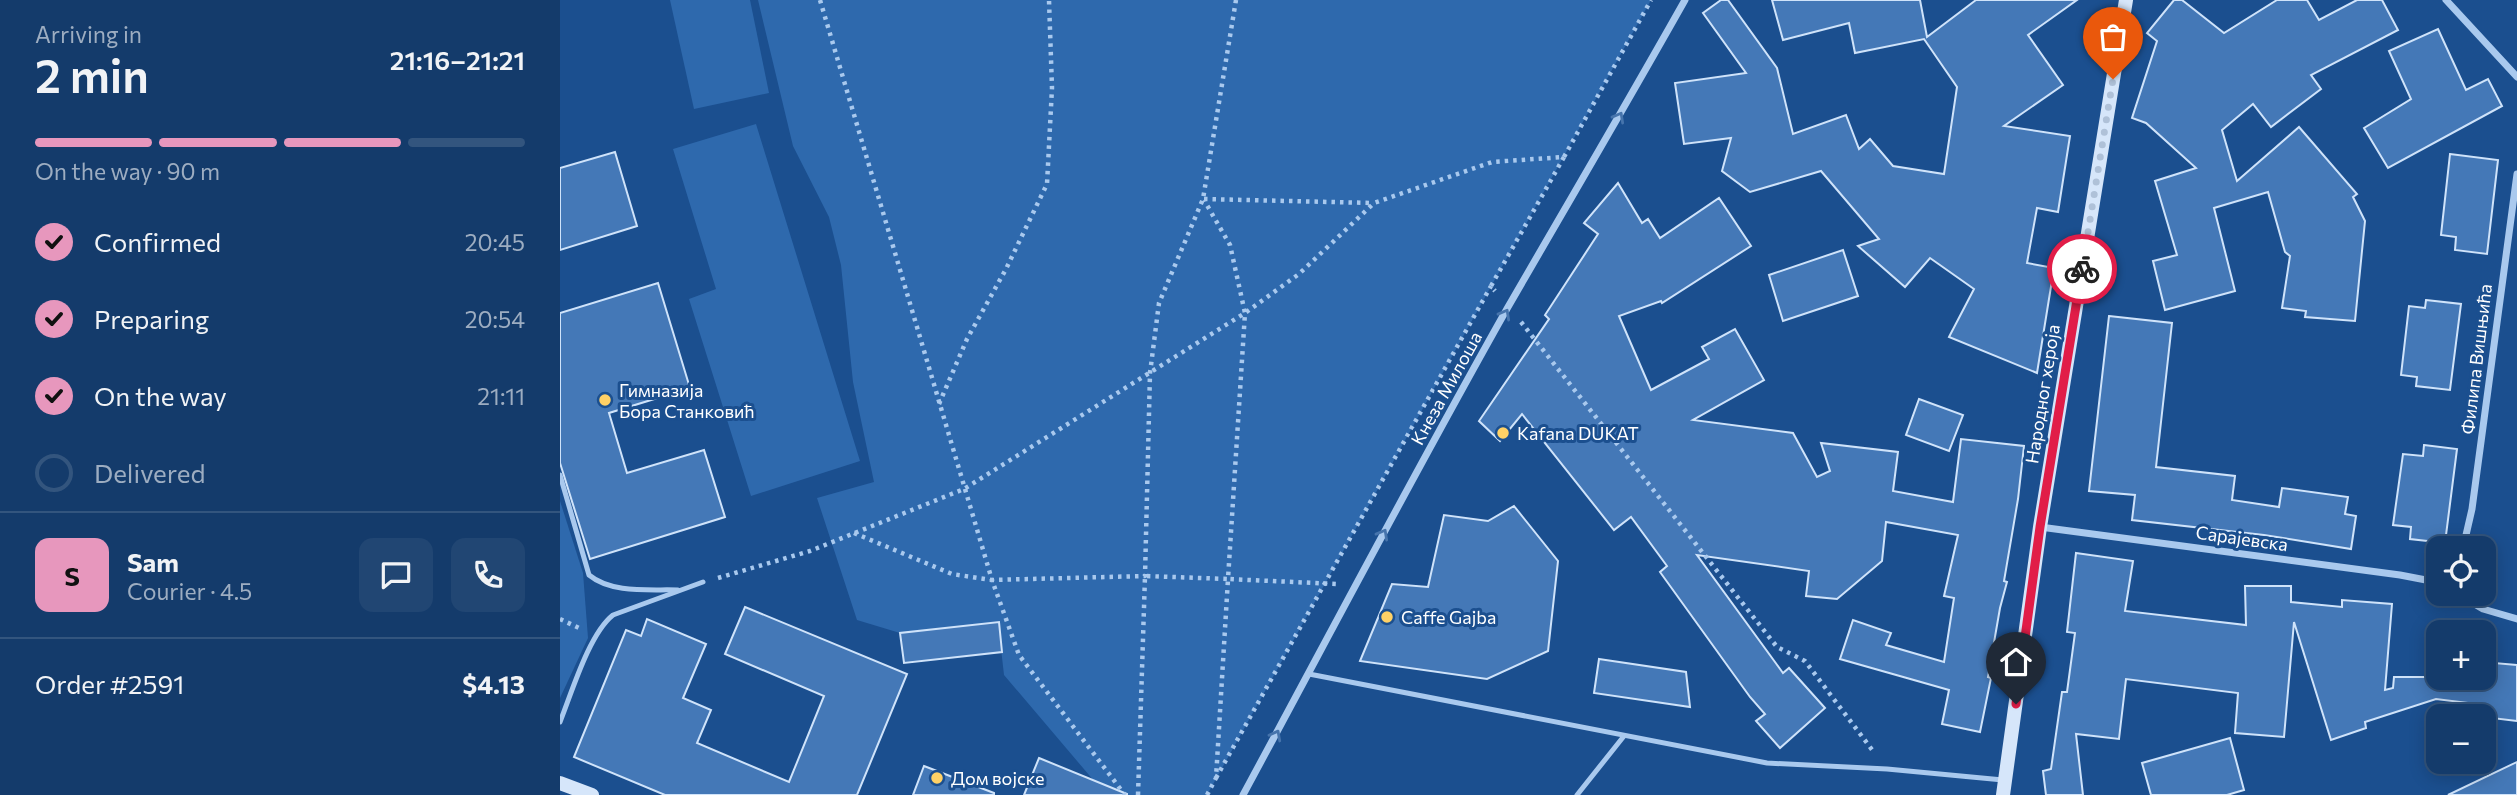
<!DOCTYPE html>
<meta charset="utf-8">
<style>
:root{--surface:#143b6b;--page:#214673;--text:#f1f3f6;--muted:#9dadc1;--line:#33557e;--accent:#e797bd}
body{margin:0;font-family:Commissioner,sans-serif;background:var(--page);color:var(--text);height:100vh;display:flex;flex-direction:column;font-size:26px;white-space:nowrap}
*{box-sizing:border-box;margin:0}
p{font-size:23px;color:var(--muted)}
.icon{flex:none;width:38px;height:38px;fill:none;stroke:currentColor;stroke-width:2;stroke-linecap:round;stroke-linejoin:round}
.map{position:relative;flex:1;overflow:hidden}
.sheet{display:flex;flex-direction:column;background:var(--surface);width:560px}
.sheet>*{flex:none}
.controls{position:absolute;left:1866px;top:536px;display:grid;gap:14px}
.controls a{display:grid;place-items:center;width:70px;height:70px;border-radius:14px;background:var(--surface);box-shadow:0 4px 18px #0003,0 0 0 2px var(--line);font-size:35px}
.pin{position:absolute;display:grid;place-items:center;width:60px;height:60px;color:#fff;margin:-72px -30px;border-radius:50% 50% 50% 0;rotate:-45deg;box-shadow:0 0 7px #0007}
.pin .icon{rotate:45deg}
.courier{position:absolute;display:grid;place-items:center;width:70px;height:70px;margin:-35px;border:5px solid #e11d48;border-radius:50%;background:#fff;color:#222;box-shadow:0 2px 9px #0007}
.headline em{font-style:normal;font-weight:600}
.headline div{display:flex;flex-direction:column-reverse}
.headline{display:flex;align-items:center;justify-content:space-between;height:119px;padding:0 35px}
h1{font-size:46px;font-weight:600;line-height:52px}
.bar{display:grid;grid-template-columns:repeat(4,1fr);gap:10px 7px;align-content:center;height:84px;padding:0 35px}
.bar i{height:9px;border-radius:5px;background:var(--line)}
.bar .selected{background:var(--accent)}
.bar p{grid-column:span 4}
.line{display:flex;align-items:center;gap:18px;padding:0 35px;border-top:2px solid var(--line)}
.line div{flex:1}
.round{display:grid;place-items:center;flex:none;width:74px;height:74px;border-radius:14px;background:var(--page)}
ol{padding:0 35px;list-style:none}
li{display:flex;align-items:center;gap:21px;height:77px}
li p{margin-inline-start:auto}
li .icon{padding:7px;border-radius:50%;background:var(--accent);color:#111;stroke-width:4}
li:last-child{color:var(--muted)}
li i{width:38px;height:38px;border:4px solid var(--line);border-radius:50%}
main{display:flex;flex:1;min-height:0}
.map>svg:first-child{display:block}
.green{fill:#2e69ad}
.building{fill:#4478b7;stroke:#cfe3fa;stroke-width:2}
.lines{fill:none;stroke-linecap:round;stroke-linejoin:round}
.path{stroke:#a9c9ee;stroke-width:4.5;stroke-dasharray:3.5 5;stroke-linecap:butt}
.lane{stroke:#a9c9ee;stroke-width:5}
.street{stroke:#a9c9ee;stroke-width:7}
.secondary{stroke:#d6e6fa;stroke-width:14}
.oneway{stroke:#4674ac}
.done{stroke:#afc1d8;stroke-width:7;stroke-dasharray:0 12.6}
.route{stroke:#e11d48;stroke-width:9}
.poi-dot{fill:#ffd166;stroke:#1b4f8f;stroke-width:2.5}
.labels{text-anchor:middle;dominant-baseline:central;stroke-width:6;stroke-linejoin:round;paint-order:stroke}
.street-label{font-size:18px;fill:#fff;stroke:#1b4f8f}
.poi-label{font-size:18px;fill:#fff;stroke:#1b4f8f;text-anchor:start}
</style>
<main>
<section class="sheet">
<div class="headline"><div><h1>2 min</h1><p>Arriving in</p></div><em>21:16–21:21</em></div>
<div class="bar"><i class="selected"></i><i class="selected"></i><i class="selected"></i><i></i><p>On the way · 90 m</p></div>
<ol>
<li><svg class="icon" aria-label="check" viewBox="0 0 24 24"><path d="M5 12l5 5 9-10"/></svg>Confirmed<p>20:45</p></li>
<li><svg class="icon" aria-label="check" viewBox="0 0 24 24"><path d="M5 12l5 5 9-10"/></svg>Preparing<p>20:54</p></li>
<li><svg class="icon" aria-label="check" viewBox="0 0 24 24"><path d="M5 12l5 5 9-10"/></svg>On the way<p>21:11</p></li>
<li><i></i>Delivered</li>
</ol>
<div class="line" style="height:126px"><b class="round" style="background:var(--accent);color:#111">S</b><div><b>Sam</b><p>Courier · 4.5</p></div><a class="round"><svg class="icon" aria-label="chat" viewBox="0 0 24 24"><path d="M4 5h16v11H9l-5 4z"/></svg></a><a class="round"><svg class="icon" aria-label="phone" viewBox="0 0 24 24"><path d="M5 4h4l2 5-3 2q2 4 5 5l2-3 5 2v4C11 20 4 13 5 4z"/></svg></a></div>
<div class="line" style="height:91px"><div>Order #2591</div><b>$4.13</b></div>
</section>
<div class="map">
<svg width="1957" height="795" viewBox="0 0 1957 795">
<rect width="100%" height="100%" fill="#1b4f8f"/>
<!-- green -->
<g class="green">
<polygon points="110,0 190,0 209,93 134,109"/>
<polygon points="198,0 1091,0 647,795 546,795 444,675 438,622 340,633 297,620 257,498 314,482 293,382 281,265 269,217 233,146"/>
<polygon points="196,124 300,461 191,496 129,299 156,289 113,149"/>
<polygon points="0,501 23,573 28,638 0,698"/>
</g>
<!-- building -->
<g class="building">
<polygon points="1161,0 1168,0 1217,68 1233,134 1286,115 1299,149 1310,139 1333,166 1384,174 1397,87 1364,39 1295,53 1289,23 1223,40 1212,0 1360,0 1367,37 1416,0 1517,0 1468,35 1503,85 1444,126 1510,136 1498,212 1477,208 1467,263 1494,268 1477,373 1389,337 1414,289 1370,258 1345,287 1298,246 1319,239 1261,171 1190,192 1162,171 1171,138 1124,144 1115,83 1186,73 1143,13"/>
<polygon points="1614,0 1622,0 1664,33 1717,0 1747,0 1759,20 1797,0 1822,0 1838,30 1751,75 1761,89 1711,127 1693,104 1662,130 1677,181 1739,127 1797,194 1793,197 1805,221 1795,321 1745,317 1746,311 1722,308 1730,256 1725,252 1708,192 1654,208 1675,291 1605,310 1593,261 1617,255 1595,181 1636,168 1586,123 1572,118 1597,41 1587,33"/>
<polygon points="1878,29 1906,90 1928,79 1942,106 1828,168 1804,128 1851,99 1829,51"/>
<polygon points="55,152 77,226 0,250 0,168"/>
<polygon points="1890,154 1938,160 1927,254 1895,250 1896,237 1881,235"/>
<polygon points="1058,183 1082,223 1088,219 1100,238 1159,198 1191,246 1102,303 1101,301 1059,316 1091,390 1149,359 1142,347 1175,329 1204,380 1133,420 1233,433 1257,477 1270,471 1261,443 1338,452 1333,491 1393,502 1401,439 1464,446 1458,499 1444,581 1447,582 1440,608 1428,677 1431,678 1420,732 1382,724 1389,690 1280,659 1293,620 1331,633 1326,645 1384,662 1394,598 1384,596 1398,535 1326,522 1322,561 1277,599 1246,596 1249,571 1137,555 1223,673 1229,668 1265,708 1220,748 1196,721 1205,714 1190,697 1100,572 1107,566 1071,517 1054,530 962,414 940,441 919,421 989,319 985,315 1038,234 1024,223"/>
<polygon points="1283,250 1298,296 1223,321 1209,275"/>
<polygon points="98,283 130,388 49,413 67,473 144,450 165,517 30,559 0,463 0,313"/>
<polygon points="1866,300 1901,304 1890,390 1856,386 1857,377 1841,375 1849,306 1865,308"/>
<polygon points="1549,316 1612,323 1596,467 1675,476 1672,500 1719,507 1722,488 1788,497 1785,514 1796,516 1791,549 1704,535 1572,520 1575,495 1529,491"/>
<polygon points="1359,399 1403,415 1389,451 1346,435"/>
<polygon points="1864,445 1897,449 1885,543 1850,539 1851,527 1833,525 1843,454 1863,456"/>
<polygon points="954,506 998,561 988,651 927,679 800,661 832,584 868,587 884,515 928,521"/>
<polygon points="1516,553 1573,561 1565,611 1686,625 1685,586 1731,586 1731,602 1782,607 1782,600 1832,604 1825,690 1833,688 1834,677 1923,677 1923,662 1957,665 1957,721 1915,716 1917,704 1876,699 1805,722 1806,728 1771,740 1734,622 1724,737 1675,733 1678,693 1566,679 1559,739 1516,734 1523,795 1486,795 1483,771 1491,769 1502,692 1507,692 1515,633 1507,632"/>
<polygon points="185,607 347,674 297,795 105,795 14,757 66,630 81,636 87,619 146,644 123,698 151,710 137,743 229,782 264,696 165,654"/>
<polygon points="439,622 442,652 344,663 340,633"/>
<polygon points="1039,659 1126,672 1130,707 1034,693"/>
<polygon points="1670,738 1684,790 1667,795 1591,795 1582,763"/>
<polygon points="479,758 567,794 567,795 464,795"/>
<polygon points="1957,762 1957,795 1888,795"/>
<polygon points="364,766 434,793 434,795 353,795"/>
</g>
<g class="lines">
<!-- path -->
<g class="path">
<polyline points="260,0 432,580 585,576 590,373 599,303 643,199 676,0"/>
<polyline points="1004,157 1091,0"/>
<polyline points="644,199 814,203"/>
<polyline points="961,322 1217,647 1245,661 1313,751"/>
<polyline points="379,404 407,339 446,269 487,184 492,88 489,0"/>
<polyline points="294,533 392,574 432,580 459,655 565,795"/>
<polyline points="158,578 250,551 404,489 685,313 739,274 814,203 932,162 1004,157 931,286 935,291"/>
<polyline points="0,619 19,628"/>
<polyline points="656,778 931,286"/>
<polyline points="578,795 585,576 668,579 685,313 670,245 644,200"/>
<polyline points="647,795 656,778 668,579 777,584"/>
</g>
<!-- lane -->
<g class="lane">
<path d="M0,475L29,575C52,594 91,589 118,590"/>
<polyline points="749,674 1207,763 1327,769 1443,780"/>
<path d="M0,722C12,692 29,634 53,615L143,582"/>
<polyline points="1017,795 1064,736"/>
</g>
<!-- street -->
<g class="street">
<polyline points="1886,0 1957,77"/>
<polyline points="1480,527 1840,575 1866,580 1878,585"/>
<polyline points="1903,548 1912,509 1957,174"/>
<polyline points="1896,593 1923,609 1957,619"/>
<path d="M683,795C771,632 857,468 948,307C1007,205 1067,103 1125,0"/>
</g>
<!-- secondary -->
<g class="secondary">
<polyline points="0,783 32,795"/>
<polyline points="1443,795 1480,527 1566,0"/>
</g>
</g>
<!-- one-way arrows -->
<defs><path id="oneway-chevron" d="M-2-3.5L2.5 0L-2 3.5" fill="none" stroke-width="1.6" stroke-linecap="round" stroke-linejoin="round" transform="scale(1.75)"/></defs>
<g class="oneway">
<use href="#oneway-chevron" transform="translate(1059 117) rotate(-61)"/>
<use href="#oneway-chevron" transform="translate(945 314) rotate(-61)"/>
<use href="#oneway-chevron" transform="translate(823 534) rotate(-61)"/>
<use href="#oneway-chevron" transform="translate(716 735) rotate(-62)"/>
</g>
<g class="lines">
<!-- done -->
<polyline class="done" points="1522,269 1553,79"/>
<!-- route -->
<polyline class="route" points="1456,704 1480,527 1522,269"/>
</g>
<!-- markers -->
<g class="poi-dot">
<circle cx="45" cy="400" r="7"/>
<circle cx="943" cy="433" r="7"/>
<circle cx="827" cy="617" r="7"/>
<circle cx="377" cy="778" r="7"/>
</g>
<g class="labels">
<!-- street labels -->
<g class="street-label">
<text transform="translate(1916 359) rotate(-83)">Филипа Вишњића</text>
<text transform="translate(886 388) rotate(-61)">Кнеза Милоша</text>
<text transform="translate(1482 394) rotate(-81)">Народног хероја</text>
<text transform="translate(1682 538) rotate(8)">Сарајевска</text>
</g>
<!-- poi labels -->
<g class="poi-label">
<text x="59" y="390">Гимназија<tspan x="59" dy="21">Бора Станковић</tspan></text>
<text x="957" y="433">Kafana DUKAT</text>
<text x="841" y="617">Caffe Gajba</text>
<text x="391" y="778">Дом војске</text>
</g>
</g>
</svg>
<div class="controls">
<a><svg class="icon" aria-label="locate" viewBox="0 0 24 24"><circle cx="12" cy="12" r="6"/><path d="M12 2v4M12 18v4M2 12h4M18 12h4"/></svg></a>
<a>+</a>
<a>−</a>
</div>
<div class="pin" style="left:1553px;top:79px;background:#ea580c"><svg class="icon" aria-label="bag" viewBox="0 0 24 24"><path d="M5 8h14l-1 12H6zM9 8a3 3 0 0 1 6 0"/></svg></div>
<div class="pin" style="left:1456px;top:704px;background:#1f2937"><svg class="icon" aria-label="home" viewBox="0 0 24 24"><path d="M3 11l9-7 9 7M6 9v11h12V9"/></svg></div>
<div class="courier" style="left:1522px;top:269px"><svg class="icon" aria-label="bike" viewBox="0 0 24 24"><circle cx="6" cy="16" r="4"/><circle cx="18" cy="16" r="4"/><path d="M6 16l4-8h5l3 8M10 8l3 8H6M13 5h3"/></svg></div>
</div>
</main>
